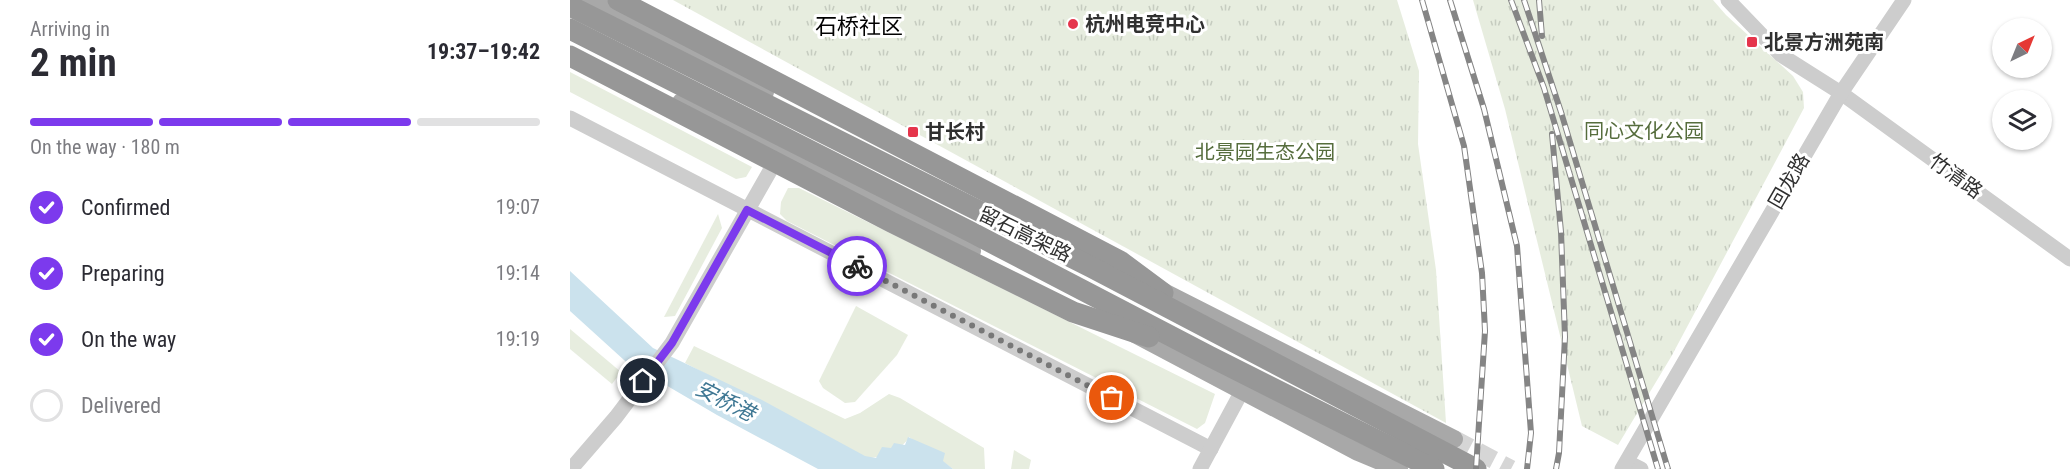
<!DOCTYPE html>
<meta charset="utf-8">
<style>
:root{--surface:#fff;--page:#f7f7f7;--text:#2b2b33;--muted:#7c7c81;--line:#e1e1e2;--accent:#7c3aed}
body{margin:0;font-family:"Roboto Condensed","Noto Sans SC",sans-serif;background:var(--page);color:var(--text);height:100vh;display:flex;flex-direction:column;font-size:22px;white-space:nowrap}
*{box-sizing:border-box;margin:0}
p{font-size:20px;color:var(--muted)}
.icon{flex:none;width:33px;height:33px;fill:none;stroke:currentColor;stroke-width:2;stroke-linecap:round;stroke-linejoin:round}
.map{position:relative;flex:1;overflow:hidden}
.panel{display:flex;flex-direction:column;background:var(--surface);width:570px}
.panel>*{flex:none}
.needle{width:39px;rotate:43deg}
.controls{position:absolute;left:1422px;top:18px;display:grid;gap:12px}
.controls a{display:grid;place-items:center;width:60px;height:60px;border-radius:50%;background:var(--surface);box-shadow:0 2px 4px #0004;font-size:30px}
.pin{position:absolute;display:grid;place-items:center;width:51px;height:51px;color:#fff;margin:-26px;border:3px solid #fff;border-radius:50%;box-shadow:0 2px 6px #0007}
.courier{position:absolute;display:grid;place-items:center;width:60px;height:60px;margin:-30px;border:4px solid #7c3aed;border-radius:50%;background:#fff;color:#222;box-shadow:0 2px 8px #0007}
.headline em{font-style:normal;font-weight:700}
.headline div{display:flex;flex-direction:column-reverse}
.headline{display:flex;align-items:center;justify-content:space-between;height:102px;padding:0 30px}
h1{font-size:39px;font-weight:700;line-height:45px}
.bar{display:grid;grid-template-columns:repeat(4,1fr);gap:9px 6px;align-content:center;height:72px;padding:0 30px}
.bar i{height:8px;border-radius:4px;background:var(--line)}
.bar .on{background:var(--accent)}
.bar p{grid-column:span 4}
ol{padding:0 30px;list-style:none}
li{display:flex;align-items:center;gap:18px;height:66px}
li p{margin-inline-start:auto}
li .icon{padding:6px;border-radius:50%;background:var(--accent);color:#fff;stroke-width:4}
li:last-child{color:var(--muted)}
li i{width:33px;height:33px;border:3px solid var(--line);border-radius:50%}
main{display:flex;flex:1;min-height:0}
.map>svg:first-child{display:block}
.grass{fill:#e7eddf}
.park{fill:url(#park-tufts)}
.water{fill:#cbe2ed}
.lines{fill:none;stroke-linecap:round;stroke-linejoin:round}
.major-tunnel{stroke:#d6d6d6;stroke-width:18;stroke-dasharray:18 9;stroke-linecap:butt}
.minor{stroke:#cdcdcd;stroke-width:15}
.major{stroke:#a8a8a8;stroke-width:18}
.highway{stroke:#979797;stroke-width:21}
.rail-casing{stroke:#858585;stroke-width:6}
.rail{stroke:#fff;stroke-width:4;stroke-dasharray:11;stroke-linecap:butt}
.done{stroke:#787878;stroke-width:6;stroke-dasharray:0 10.8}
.route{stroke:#7c3aed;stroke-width:8}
.poi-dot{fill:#e5354c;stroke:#fff;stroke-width:2}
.labels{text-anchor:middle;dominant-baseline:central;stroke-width:6;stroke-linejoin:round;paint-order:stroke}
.poi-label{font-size:20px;font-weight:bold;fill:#303030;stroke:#fff;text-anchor:start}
.park-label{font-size:20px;fill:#566d3d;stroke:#fff}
.street-label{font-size:20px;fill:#303030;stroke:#fff}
.water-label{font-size:21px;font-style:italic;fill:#3e7793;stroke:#fff}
.quarter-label{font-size:22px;fill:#000;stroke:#fff}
</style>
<main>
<section class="panel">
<div class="headline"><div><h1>2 min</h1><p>Arriving in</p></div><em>19:37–19:42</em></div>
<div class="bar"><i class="on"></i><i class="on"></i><i class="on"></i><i></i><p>On the way · 180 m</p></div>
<ol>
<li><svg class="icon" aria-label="check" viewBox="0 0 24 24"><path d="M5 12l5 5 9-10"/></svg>Confirmed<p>19:07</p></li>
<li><svg class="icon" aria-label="check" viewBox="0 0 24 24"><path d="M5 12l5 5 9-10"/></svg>Preparing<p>19:14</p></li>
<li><svg class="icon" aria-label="check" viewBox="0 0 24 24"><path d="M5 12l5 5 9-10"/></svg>On the way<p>19:19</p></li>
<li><i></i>Delivered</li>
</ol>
</section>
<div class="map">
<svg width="1500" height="469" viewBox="0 0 1500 469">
<defs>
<pattern id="park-tufts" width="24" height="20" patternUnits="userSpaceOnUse" patternTransform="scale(1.5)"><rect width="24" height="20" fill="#e7eddf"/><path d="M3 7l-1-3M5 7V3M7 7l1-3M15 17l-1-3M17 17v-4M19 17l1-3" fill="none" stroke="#c6ccc0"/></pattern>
</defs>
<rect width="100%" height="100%" fill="#fff"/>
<!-- grass -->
<g class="grass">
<polygon points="0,72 182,167 176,177 166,179 0,92"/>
<polygon points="218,188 229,188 645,394 635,423 627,429 217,221 210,214 211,202"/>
<polygon points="148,214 152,228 105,316 94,317"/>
<polygon points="286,306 338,335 327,355 285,402 275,403 253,388 249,381"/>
<polygon points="0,329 51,372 42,384 0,349"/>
<path d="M124,346L275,419L290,413L319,394L330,398L414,448L415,469H383L339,437C332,450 312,458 297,458L115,363Z"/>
<polygon points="444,450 461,460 459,469 441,469"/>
</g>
<!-- park -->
<g class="park">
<polygon points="103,0 827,0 849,71 848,144 866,270 876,423"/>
<polygon points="903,0 1143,0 1156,15 1223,76 1233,92 1234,108 1101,357 1048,445 1012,426 935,109"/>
</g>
<!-- water -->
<polygon class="water" points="0,271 83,348 192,400 295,456 306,458 312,447 321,448 324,443 335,445 338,437 375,453 373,461 383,469 248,469 147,415 94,384 65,370 0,311"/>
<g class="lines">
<!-- major-tunnel -->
<polyline class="major-tunnel" points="884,439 941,469"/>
<!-- minor -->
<g class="minor">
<polyline points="1158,0 1211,55 1271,93 1500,259"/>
<polyline points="0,118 641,449"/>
<polyline points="1057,462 1071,469"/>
<polyline points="1,469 46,417 102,343 209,155"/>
<polyline points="630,469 672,391"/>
<polyline points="1052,469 1271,93 1334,0"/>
</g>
<!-- major -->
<g class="major">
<polyline points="18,0 195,92"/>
<polyline points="111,102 402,251"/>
<polyline points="582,286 884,439"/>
<polyline points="565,334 788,452 829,469"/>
</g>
<!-- highway -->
<g class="highway">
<polyline points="48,0 550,261 593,293"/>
<polyline points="0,6 521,267 906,469"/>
<polyline points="0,29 401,232 639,356 864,469"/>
<polyline points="0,56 321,222 503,312 579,337"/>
</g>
<!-- rail casing -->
<g class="rail-casing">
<g id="rail">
<polyline points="852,0 894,146 912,273 915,331 906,469"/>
<polyline points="880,0 914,109 947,246 961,433 957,469"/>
<polyline points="941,0 974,88 1088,469"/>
<polyline points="954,0 991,112 1098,469"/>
<polyline points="969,0 972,36"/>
<polyline points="982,134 991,232 995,337 989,453 986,469"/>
</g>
</g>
<!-- rail -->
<use href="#rail" class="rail"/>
</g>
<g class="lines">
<!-- done -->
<polyline class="done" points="287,266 542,398"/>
<!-- route -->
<polyline class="route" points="73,381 102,343 177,210 287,266"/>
</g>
<!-- markers -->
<g class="poi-dot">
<circle cx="503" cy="24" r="6"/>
<rect x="1176" y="36" width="12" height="12" rx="3"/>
<rect x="337" y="126" width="12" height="12" rx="3"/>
</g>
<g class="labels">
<!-- poi labels -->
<g class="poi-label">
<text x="515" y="24">杭州电竞中心</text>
<text x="1194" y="42">北景方洲苑南</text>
<text x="355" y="132">甘长村</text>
</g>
<!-- park labels -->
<g class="park-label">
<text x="1074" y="131">同心文化公园</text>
<text x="695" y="152">北景园生态公园</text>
</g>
<!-- street labels -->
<g class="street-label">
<text transform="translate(1386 176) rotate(36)">竹清路</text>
<text transform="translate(1219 181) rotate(-60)">回龙路</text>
<text transform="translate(455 234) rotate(26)">留石高架路</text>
</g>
<!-- water labels -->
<g class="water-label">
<text transform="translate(155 401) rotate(27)">安桥港</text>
</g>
<!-- quarter labels -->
<g class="quarter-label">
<text x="289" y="26">石桥社区</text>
</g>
</g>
</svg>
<div class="controls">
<a><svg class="needle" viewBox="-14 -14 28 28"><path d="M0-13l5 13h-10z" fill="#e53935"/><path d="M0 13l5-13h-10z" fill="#7c7c81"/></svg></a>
<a><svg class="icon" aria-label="layers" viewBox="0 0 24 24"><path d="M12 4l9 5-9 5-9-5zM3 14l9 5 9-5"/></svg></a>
</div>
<div class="pin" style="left:542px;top:398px;background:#ea580c"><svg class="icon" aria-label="bag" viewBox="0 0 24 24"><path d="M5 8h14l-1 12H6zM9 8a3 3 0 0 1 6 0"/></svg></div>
<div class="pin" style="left:73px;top:381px;background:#1f2937"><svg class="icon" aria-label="home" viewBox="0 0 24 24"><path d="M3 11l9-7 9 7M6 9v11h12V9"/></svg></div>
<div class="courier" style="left:287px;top:266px"><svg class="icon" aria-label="bike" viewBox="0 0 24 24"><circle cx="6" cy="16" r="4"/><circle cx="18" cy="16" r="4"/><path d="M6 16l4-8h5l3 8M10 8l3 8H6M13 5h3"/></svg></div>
</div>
</main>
